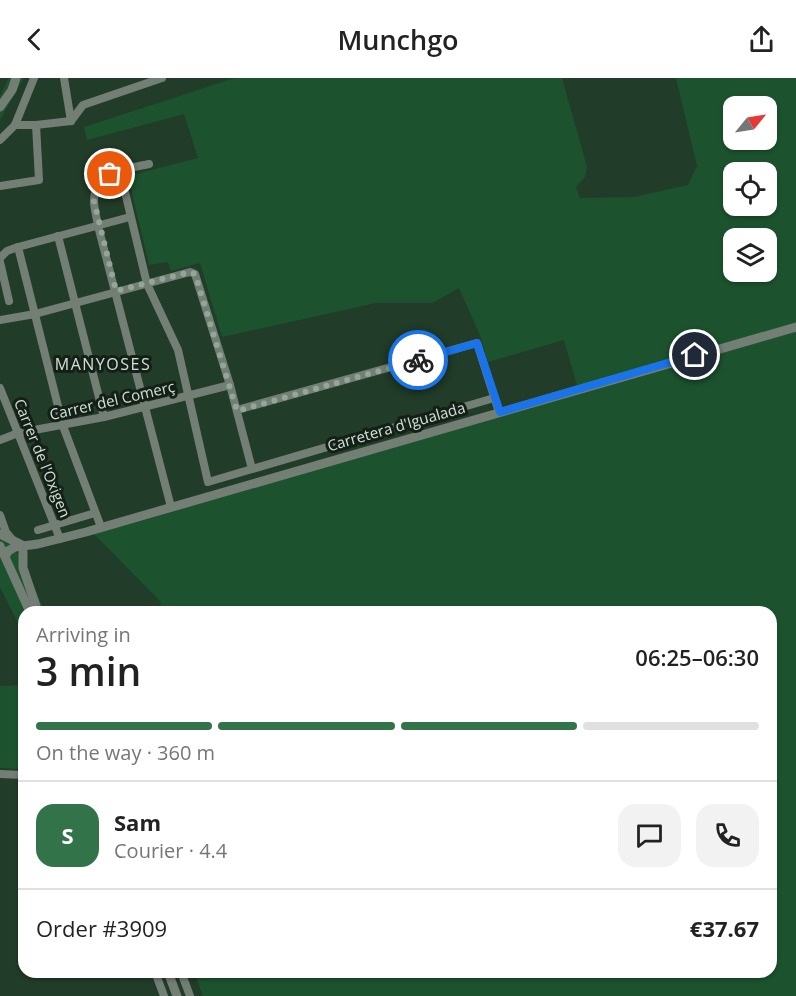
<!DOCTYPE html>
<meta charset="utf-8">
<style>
:root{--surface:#fff;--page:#f2f2f2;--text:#222;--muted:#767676;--line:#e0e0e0;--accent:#327349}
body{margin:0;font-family:"Open Sans",sans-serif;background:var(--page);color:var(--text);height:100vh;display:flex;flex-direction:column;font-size:22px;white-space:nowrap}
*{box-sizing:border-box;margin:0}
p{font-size:20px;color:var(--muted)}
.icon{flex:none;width:33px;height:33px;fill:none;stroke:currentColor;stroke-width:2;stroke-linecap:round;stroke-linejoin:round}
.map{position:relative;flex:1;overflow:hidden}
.panel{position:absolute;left:18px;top:528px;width:759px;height:372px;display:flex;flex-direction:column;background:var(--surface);border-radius:18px;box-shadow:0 2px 4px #0004}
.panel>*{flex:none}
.needle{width:39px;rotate:60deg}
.buttons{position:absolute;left:723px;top:18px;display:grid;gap:12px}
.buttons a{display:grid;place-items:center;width:54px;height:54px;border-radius:12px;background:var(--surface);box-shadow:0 2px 4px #0004;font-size:30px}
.pin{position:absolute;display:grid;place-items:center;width:51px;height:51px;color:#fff;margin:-26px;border:3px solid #fff;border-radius:50%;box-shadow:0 2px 6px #0007}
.courier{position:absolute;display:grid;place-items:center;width:60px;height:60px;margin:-30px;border:4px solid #1a73e8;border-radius:50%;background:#fff;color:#222;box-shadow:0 2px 8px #0007}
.headline em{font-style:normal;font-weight:600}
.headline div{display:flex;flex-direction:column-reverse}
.headline{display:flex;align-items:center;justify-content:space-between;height:102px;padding:0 18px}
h1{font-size:39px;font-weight:600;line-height:45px}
.bar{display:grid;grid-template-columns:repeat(4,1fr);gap:9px 6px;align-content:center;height:72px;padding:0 18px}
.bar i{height:8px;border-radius:4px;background:var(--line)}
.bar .active{background:var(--accent)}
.bar p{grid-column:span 4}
.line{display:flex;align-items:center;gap:15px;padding:0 18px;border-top:2px solid var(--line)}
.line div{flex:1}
.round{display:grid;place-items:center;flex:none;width:63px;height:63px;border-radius:18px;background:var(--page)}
header{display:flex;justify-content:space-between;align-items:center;height:78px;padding:0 18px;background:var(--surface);font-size:27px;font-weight:600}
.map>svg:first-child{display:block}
.green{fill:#1c532e;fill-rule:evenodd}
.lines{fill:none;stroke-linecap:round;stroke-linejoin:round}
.minor{stroke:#737f75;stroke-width:8}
.tertiary{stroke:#737f75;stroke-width:9}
.done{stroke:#93a798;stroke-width:6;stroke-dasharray:0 10.8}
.route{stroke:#1a73e8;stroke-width:8}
.labels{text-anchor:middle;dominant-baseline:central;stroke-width:6;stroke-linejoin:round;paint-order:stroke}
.street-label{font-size:15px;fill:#d1e0d4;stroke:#142017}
.neighbourhood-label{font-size:16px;letter-spacing:1.5px;fill:#d1e0d4;stroke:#142017}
</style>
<header><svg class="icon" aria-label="back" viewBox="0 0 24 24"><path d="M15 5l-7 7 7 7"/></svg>Munchgo<svg class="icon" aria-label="share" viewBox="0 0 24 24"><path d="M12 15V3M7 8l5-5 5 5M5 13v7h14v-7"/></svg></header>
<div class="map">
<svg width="796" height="918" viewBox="0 0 796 918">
<rect width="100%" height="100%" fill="#213c28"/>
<!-- green -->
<g class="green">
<polygon points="9,0 24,0 0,42 0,18"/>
<path d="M235,0H562L587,89L585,99L576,109L580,120L634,119L688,107L697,88L676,0H796V918H203L194,894H771V534H159L161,524L93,455L142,443L579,314L564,262L488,284L480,257L459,210L432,225H376L222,259L200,185L171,193L168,184L149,187L128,98L198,80L184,36L87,62L84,49ZM734,28H766V62H734ZM734,94H766V128H734ZM734,160H766V194H734Z"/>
<polygon points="0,449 22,482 45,534 24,534 24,557 0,509"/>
<polygon points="24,607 24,691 0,690 0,608"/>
</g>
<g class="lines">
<!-- minor -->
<g class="minor">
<polyline points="64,0 71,43"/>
<polyline points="71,43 83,27 162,0"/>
<polyline points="15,47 36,47 71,43"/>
<polyline points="0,62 15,47 34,0"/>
<path d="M149,86C126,91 94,94 94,123C94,131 97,140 98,148L171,429"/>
<polyline points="120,93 147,206 178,272 208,404 494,320"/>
<polyline points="0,108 39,102 36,47"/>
<polyline points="58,158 104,339"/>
<polyline points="18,169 63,348 101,449"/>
<polyline points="0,180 7,173 18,169 130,139"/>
<polyline points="0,184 9,223"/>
<polyline points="0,242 35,236 190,194 195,196 230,307 252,391"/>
<polyline points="0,310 60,461"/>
<polyline points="237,332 477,265 499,334"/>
<polyline points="0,362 18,355 104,339 230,307"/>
<polyline points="0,437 6,454 12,461"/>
<polyline points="38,452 95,435"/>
<polyline points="0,696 24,697"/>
<polyline points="155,894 164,918"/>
<polyline points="181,894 190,918"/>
</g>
<!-- tertiary -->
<g class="tertiary">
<polyline points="0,29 12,12 16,0"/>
<polyline points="0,456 22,467"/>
<polyline points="0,468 30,534"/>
<polyline points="23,474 23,490 38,534"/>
<polyline points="6,477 8,473 15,469 38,466 86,454 796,249"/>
<polyline points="168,894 177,918"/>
</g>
</g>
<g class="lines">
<!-- done -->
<path class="done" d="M110,96C100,104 96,111 94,123L116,213L190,194L195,196L237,333L418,282"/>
<!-- route -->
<polyline class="route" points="418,282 477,265 500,334 695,277"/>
</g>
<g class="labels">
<!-- street labels -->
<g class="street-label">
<text transform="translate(112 322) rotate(-13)">Carrer del Comerç</text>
<text transform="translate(396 348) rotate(-16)">Carretera d'Igualada</text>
<text transform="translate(43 380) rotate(68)">Carrer de l'Oxigen</text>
</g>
<!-- neighbourhood labels -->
<g class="neighbourhood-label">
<text x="103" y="286">MANYOSES</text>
</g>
</g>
</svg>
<div class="buttons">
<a><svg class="needle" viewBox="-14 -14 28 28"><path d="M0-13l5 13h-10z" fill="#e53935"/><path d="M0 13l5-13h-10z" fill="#767676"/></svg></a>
<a><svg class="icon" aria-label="locate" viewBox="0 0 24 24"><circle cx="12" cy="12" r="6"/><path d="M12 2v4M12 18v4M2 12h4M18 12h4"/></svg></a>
<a><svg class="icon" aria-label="layers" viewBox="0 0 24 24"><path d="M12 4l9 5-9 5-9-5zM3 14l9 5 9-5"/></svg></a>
</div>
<div class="pin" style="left:110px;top:96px;background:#ea580c"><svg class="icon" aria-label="bag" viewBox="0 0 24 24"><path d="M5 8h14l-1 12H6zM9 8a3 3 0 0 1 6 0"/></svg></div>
<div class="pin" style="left:695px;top:277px;background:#1f2937"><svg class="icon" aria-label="home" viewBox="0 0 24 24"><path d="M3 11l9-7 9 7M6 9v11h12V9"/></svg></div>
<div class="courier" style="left:418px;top:282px"><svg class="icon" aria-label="bike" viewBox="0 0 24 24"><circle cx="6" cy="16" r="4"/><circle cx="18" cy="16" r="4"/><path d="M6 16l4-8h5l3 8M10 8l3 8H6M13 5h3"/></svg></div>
<section class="panel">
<div class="headline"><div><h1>3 min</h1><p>Arriving in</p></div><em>06:25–06:30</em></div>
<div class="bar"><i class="active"></i><i class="active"></i><i class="active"></i><i></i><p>On the way · 360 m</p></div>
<div class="line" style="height:108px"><b class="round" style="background:var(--accent);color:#fff">S</b><div><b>Sam</b><p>Courier · 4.4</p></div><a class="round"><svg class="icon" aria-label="chat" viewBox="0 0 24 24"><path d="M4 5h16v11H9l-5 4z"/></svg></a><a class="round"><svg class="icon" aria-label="phone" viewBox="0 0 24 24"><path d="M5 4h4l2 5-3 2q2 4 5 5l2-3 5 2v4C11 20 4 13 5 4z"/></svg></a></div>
<div class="line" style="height:78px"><div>Order #3909</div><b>€37.67</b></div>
</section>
</div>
